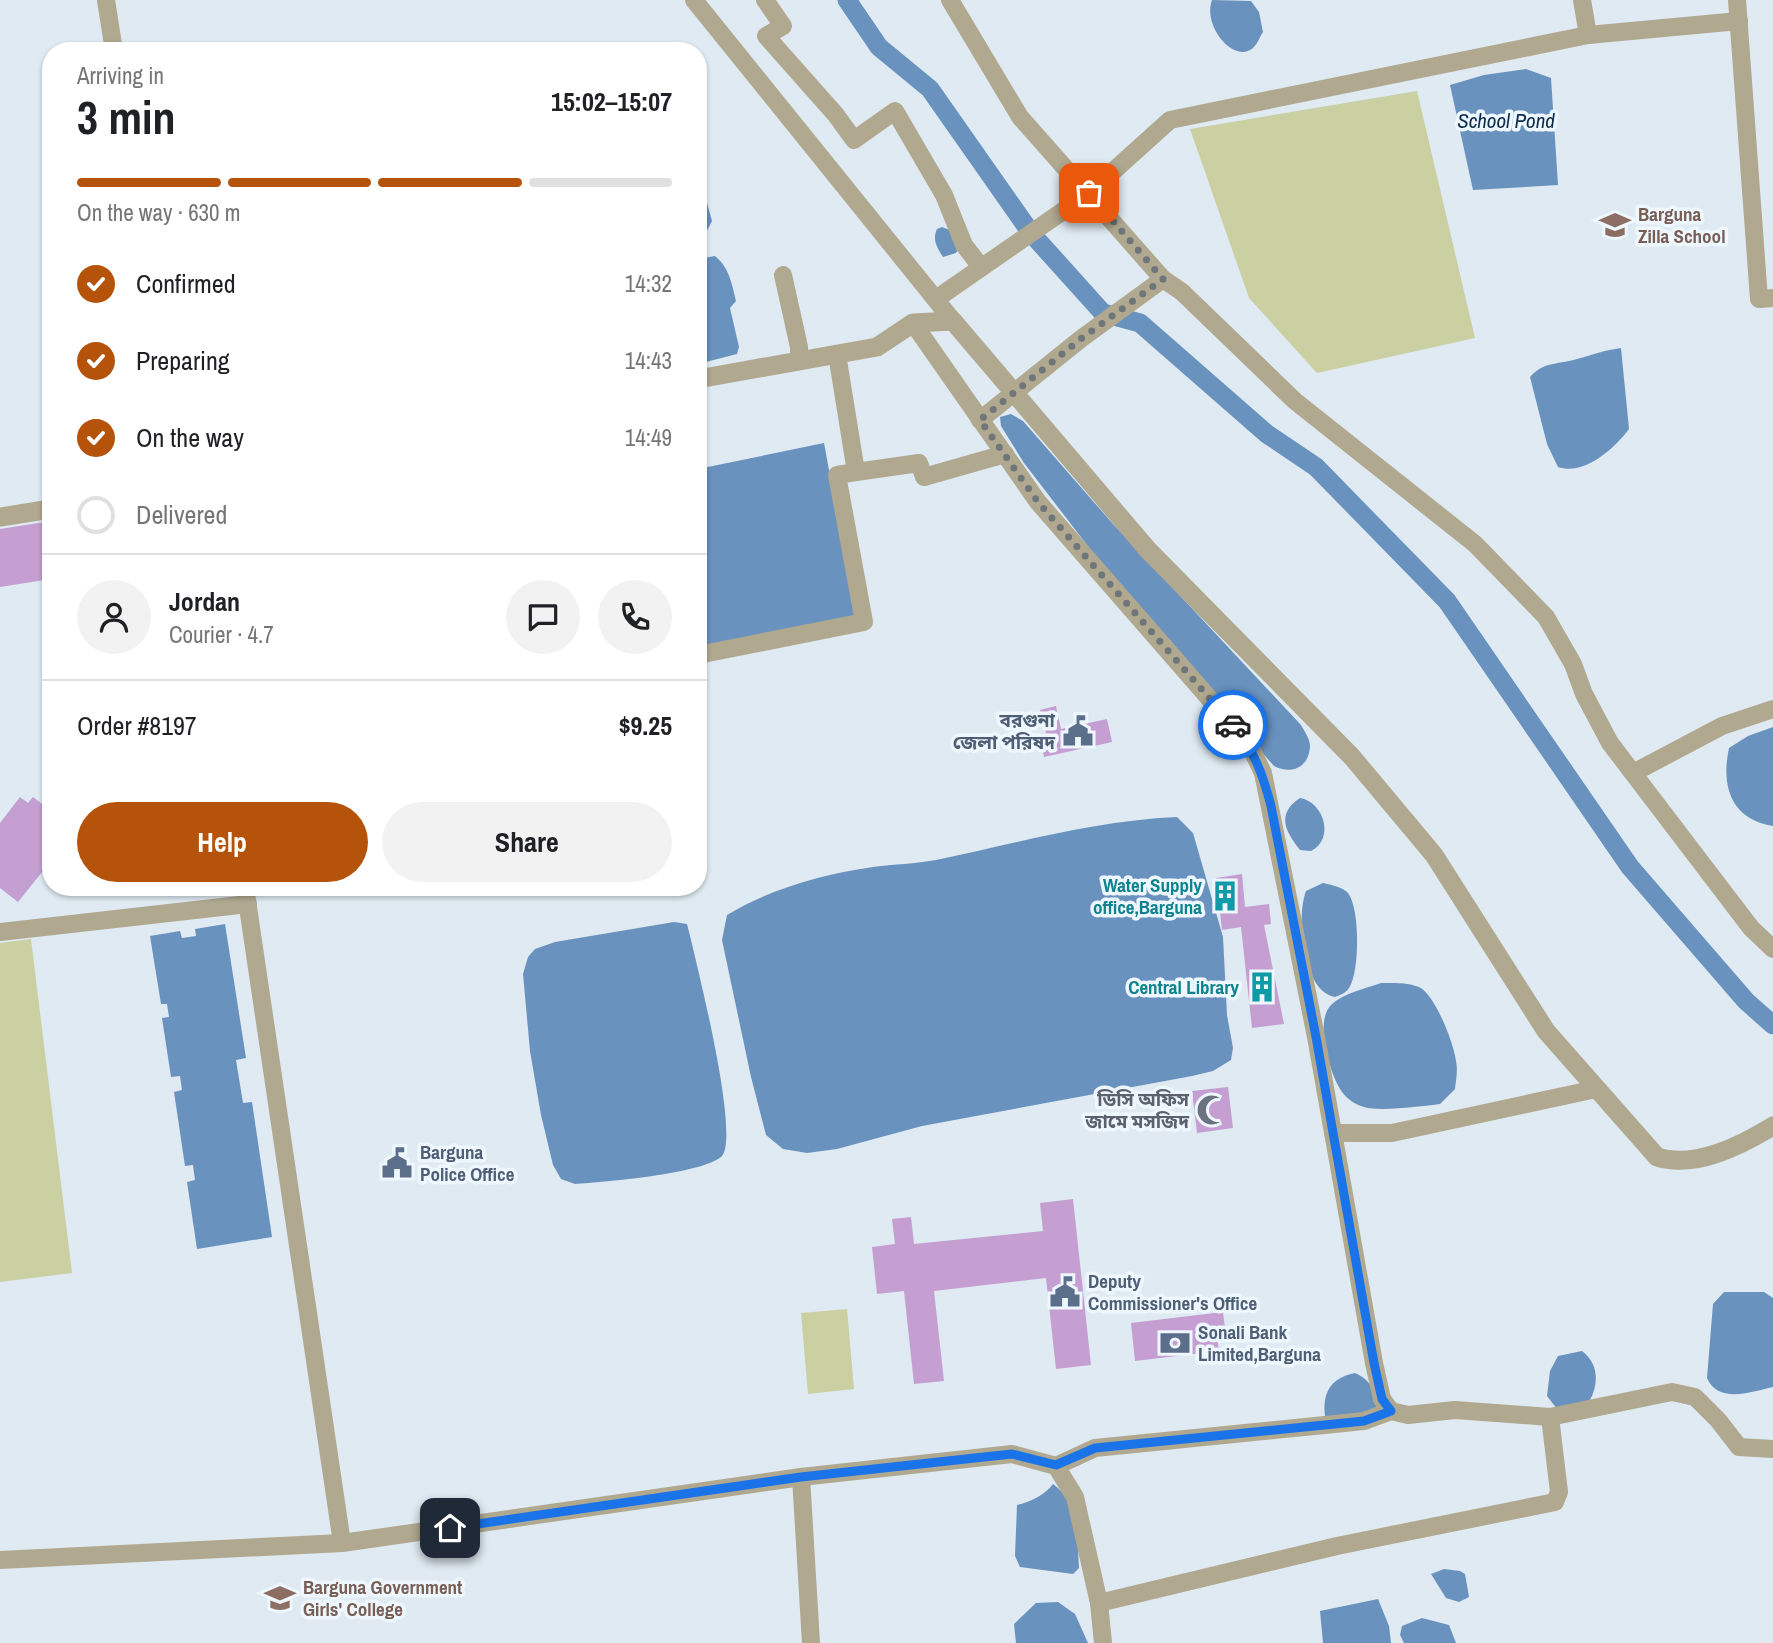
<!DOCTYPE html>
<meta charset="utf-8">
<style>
:root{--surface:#fff;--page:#f2f2f2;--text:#202124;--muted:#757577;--line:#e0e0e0;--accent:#b45309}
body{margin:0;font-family:"Archivo Narrow","Noto Sans Bengali",sans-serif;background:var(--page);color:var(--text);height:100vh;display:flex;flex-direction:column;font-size:26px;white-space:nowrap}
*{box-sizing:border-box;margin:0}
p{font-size:23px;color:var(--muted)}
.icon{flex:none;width:38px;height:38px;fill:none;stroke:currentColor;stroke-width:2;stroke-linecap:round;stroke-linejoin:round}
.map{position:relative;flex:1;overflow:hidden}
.panel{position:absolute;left:42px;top:42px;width:665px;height:854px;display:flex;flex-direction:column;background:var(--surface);border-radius:28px;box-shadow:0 2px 5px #0004}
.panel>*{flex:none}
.pin{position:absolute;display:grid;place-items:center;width:60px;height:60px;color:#fff;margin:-30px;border-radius:14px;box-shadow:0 4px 10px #0006}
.courier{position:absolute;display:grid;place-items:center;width:70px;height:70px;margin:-35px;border:5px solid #1a73e8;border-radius:50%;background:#fff;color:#222;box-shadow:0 2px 9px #0007}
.headline em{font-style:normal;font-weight:700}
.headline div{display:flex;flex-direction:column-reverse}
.headline{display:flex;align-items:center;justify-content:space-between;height:119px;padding:0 35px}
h1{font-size:46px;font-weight:700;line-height:52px}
.bar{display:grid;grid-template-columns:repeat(4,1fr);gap:10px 7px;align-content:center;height:84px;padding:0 35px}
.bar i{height:9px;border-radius:5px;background:var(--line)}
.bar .selected{background:var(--accent)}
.bar p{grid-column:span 4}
.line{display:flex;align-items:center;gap:18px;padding:0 35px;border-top:2px solid var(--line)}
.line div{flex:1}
.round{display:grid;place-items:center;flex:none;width:74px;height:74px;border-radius:37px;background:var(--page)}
ol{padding:0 35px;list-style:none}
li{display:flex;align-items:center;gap:21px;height:77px}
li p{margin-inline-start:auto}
li .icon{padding:7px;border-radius:50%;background:var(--accent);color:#fff;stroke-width:4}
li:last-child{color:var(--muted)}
li i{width:38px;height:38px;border:4px solid var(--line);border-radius:50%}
.primary-button{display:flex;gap:14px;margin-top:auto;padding:14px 35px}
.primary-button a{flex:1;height:80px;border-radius:42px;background:var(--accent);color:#fff;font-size:28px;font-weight:700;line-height:80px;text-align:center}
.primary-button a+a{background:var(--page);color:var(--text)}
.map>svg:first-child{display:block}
.green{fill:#cbd0a2}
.water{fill:#6992bf}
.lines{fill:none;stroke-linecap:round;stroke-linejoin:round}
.canal{stroke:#6992bf;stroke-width:19}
.building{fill:#c59fd1}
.minor{stroke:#b0a88f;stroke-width:18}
.tertiary{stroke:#b0a88f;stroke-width:19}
.done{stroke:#6f767a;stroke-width:7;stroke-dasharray:0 12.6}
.route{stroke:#1a73e8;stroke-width:9}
.labels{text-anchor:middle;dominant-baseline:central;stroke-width:7;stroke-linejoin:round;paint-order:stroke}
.education-label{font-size:19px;font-weight:bold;fill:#785e54;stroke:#eef7fe;text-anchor:start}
.service-label{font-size:19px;font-weight:bold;fill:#4e5e75;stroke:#eef7fe;text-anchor:start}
.culture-label{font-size:19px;font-weight:bold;fill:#0d838f;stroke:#eef7fe;text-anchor:end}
.worship-label{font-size:19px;font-weight:bold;fill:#5b616d;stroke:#eef7fe;text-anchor:end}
.water-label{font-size:21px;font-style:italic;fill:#0b2b49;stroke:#eef7fe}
</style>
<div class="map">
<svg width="1773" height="1643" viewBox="0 0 1773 1643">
<rect width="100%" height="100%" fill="#dfeaf2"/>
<!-- green -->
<g class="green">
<polygon points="1417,91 1475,338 1317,373 1249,298 1190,129"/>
<polygon points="31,939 72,1273 0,1282 0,943"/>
<polygon points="847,1309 854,1389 808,1394 801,1313"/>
</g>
<!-- water -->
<g class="water">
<path d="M1212,0L1251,1L1259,12L1263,32C1260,36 1258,43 1254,47C1235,66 1202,26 1212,0Z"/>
<polygon points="1526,69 1551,78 1558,185 1473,190 1450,85 1484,75"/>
<polygon points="698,171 712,221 702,240 698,241"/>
<path d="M942,227L952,231L960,246L956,253L943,257C937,247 932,240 937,229Z"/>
<path d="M715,256C729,267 732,284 736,301L730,308L739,347L737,354L698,364V259Z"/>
<path d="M1621,348L1629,429C1614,449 1584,476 1558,467L1547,444L1530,377C1544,361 1558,365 1577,359C1592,355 1605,350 1621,348Z"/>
<path d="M1011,414L1023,421L1113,524L1301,725C1305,732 1310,739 1310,746C1309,768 1291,775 1274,766L1137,610L1024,463L1001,426L1000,417Z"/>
<polygon points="824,443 856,616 698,648 698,469"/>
<path d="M1773,727V826C1730,819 1721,785 1729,748L1748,736Z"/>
<path d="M1300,798C1324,802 1335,839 1311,851L1300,850C1285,831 1276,814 1300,798Z"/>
<path d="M1177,817L1193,833L1223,937L1227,1015L1233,1048L1231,1060L1213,1071L1192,1076L922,1126L837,1149L807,1153L783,1149L766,1135L751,1077L722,940L727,915C770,889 823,874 873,867C894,864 915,864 936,860C1019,843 1091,821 1177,817Z"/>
<path d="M1323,883C1331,885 1343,887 1348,893C1360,908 1360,972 1349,988C1346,993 1340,995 1335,997C1302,991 1296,917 1306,891Z"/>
<path d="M674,922L687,924L692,944C699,974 741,1141 721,1157C700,1174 604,1182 575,1184L561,1179L553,1165L541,1115L530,1051L523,974L528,957L535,949L555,942Z"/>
<polygon points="225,924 246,1058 236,1060 243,1103 252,1102 272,1237 197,1249 187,1182 195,1180 193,1165 185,1166 174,1092 182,1090 180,1076 171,1077 162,1018 169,1017 167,1004 161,1004 150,936 180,931 182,938 196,936 195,929"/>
<path d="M1381,983C1393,983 1407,982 1419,987C1435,994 1454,1044 1456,1061C1458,1070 1456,1080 1455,1089L1440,1104C1422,1106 1380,1112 1364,1107C1356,1105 1347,1099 1342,1092C1330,1075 1314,1022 1331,1005C1344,993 1364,989 1381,983Z"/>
<path d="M1724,1292H1764L1773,1298V1387C1751,1392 1718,1404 1707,1378L1713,1304Z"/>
<path d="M1582,1351C1599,1364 1599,1384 1589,1402L1557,1409L1547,1396L1550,1371L1558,1356Z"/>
<path d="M1355,1373C1375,1382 1380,1399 1375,1419L1325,1416C1322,1392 1331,1378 1355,1373Z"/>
<path d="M1053,1484C1079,1502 1077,1538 1079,1568L1073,1574L1020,1567L1015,1556L1017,1505C1030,1502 1045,1495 1053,1484Z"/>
<polygon points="1444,1569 1460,1571 1465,1574 1469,1597 1459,1602 1446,1598 1431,1574"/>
<polygon points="1378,1599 1389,1626 1391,1643 1323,1643 1320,1611"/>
<polygon points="1058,1602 1075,1614 1088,1643 1016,1643 1014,1624 1036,1603"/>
<polygon points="1422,1618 1449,1625 1456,1643 1404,1643 1400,1635 1402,1626"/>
</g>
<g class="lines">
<!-- canal -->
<polyline class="canal" points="847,0 879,47 930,89 1031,233 1103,313 1140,323 1267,434 1316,467 1447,601 1630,867 1746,1001 1773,1025"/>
</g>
<!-- building -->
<g class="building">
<polygon points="51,521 51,579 0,587 0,529"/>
<polygon points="1056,706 1061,729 1107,719 1112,742 1044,757 1039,734 1046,733 1040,710"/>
<polygon points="20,797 28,803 33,797 51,811 51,861 18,902 0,888 0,823"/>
<polygon points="1242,874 1245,907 1269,904 1271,924 1264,925 1284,1024 1252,1028 1241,927 1222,930 1216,878"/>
<polygon points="1228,1087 1233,1128 1197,1133 1192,1091"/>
<polygon points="1073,1199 1091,1365 1056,1369 1046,1278 934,1291 944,1381 914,1384 904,1291 877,1294 872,1247 895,1244 892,1219 911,1217 914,1244 1043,1231 1040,1203"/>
<polygon points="1223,1312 1225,1328 1217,1335 1219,1351 1135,1361 1131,1323"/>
</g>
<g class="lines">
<!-- minor -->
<g class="minor">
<polyline points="106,0 114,51"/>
<polyline points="694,0 953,321"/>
<polyline points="765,0 783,26 766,36 836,115 854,140 895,111 944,195 964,245 981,267"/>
<polyline points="950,0 1020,117 1163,279 1082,338 980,420"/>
<polyline points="1582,0 1588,35 1739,21"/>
<polyline points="1737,0 1759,299 1773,298"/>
<polyline points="783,275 799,347 799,361"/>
<polyline points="1163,279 1182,292 1295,401 1475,544 1546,617 1573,664 1584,694 1610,743 1751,928 1773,949"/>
<polyline points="936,299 1089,193 1170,120 1588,35"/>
<polyline points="913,323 1038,502 1249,744 1263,773 1316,1037 1374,1363 1382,1399 1391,1411 1408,1415 1455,1410 1550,1417 1672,1392 1695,1397 1718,1420 1739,1447 1773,1449"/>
<polyline points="837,354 856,472 919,463 924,477 1005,454"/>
<polyline points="698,655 864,622 837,475 856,472"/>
<polyline points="1633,773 1722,726 1773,709"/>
<polyline points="245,887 342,1543"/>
<polyline points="0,932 248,904"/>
<polyline points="1333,1133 1392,1133 1596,1089"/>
<polyline points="1056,1466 1095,1448 1364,1421 1391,1411"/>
<polyline points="801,1477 811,1643"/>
<polyline points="0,1560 342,1543 801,1477 1012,1454 1056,1466 1075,1497 1099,1603 1103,1643"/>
<polyline points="1099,1603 1337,1546 1555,1502 1559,1492 1550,1417"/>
</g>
<!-- tertiary -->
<g class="tertiary">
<path d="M698,379L877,347L913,323L953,321L1148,550L1352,757L1434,855L1546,1031L1657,1157C1695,1169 1740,1146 1773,1126"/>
<polyline points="0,517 51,509"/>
</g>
</g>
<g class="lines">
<!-- done -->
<polyline class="done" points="1089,193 1163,279 1082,338 980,420 1038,502 1233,725"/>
<!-- route -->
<path class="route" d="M450,1528L801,1477L984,1457L1012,1454L1056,1465L1095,1448L1364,1421L1391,1411L1382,1399L1374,1363L1316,1037L1271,806C1263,775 1254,750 1233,725"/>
</g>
<!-- icons -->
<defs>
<g id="university-bare" transform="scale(2.415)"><path d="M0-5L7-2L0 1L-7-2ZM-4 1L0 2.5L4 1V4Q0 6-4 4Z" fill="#8d6e63" stroke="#eef7fe" stroke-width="2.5" paint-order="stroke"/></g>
<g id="civic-bare" transform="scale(2.415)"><path d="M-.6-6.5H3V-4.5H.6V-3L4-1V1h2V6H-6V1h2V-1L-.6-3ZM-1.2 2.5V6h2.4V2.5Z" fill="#5c6f8a" stroke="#eef7fe" stroke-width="2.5" paint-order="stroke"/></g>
<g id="building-bare" transform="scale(2.415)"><path d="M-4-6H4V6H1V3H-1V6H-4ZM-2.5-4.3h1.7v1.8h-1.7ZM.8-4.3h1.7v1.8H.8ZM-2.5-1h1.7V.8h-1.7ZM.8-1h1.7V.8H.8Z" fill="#0f9aa8" stroke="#eef7fe" stroke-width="2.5" paint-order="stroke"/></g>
<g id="mosque-bare" transform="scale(2.415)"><path d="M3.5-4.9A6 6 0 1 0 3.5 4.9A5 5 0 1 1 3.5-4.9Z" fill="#6b7280" stroke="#eef7fe" stroke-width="2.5" paint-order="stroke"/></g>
<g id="bank-bare" transform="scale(2.415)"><path d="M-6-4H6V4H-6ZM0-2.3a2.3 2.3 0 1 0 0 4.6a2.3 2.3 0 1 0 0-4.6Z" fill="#5c6f8a" stroke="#eef7fe" stroke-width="2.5" paint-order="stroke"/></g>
</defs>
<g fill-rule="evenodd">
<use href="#university-bare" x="1615" y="225"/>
<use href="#civic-bare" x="1078" y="731"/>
<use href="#building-bare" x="1225" y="896"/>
<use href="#building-bare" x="1262" y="987"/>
<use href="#mosque-bare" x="1212" y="1110"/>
<use href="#civic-bare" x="397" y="1163"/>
<use href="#civic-bare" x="1065" y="1292"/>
<use href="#bank-bare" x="1175" y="1343"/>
<use href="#university-bare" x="280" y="1598"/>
</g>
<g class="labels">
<!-- education labels -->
<g class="education-label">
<text x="1638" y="214">Barguna<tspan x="1638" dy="22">Zilla School</tspan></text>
<text x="303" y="1587">Barguna Government<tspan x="303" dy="22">Girls' College</tspan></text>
</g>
<!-- service labels -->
<g class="service-label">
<text x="1055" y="720" text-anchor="end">বরগুনা<tspan x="1055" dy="22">জেলা পরিষদ</tspan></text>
<text x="420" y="1152">Barguna<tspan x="420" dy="22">Police Office</tspan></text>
<text x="1088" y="1281">Deputy<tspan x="1088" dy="22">Commissioner's Office</tspan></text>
<text x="1198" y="1332">Sonali Bank<tspan x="1198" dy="22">Limited,Barguna</tspan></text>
</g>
<!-- culture labels -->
<g class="culture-label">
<text x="1202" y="885">Water Supply<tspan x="1202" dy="22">office,Barguna</tspan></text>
<text x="1239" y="987">Central Library</text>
</g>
<!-- worship labels -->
<g class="worship-label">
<text x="1189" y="1099">ডিসি অফিস<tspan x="1189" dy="22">জামে মসজিদ</tspan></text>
</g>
<!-- water labels -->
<g class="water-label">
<text x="1506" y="120">School Pond</text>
</g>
</g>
</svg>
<div class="pin" style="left:1089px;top:193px;background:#ea580c"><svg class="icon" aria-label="bag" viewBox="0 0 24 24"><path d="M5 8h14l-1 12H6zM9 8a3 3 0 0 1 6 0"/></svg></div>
<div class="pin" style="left:450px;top:1528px;background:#1f2937"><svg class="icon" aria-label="home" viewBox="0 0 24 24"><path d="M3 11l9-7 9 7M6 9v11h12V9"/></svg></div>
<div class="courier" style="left:1233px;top:725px"><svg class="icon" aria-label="car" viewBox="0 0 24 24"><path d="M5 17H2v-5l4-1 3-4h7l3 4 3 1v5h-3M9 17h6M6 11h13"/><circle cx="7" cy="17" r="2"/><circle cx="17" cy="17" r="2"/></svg></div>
<section class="panel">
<div class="headline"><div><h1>3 min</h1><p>Arriving in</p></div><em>15:02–15:07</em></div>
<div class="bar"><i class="selected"></i><i class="selected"></i><i class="selected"></i><i></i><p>On the way · 630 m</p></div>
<ol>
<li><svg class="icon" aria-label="check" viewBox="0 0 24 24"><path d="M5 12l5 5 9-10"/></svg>Confirmed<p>14:32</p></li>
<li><svg class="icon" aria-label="check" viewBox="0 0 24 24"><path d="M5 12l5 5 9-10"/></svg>Preparing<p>14:43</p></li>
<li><svg class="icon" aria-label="check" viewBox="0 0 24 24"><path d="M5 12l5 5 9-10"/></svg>On the way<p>14:49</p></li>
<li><i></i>Delivered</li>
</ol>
<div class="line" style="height:126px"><a class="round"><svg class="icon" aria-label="person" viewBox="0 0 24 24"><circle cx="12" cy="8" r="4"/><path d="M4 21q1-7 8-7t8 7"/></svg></a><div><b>Jordan</b><p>Courier · 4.7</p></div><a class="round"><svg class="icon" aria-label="chat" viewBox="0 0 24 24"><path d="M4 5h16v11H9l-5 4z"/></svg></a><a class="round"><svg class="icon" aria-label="phone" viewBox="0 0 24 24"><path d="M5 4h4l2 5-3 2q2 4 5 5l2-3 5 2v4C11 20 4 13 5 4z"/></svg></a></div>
<div class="line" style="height:91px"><div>Order #8197</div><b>$9.25</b></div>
<div class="primary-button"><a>Help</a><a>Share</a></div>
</section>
</div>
